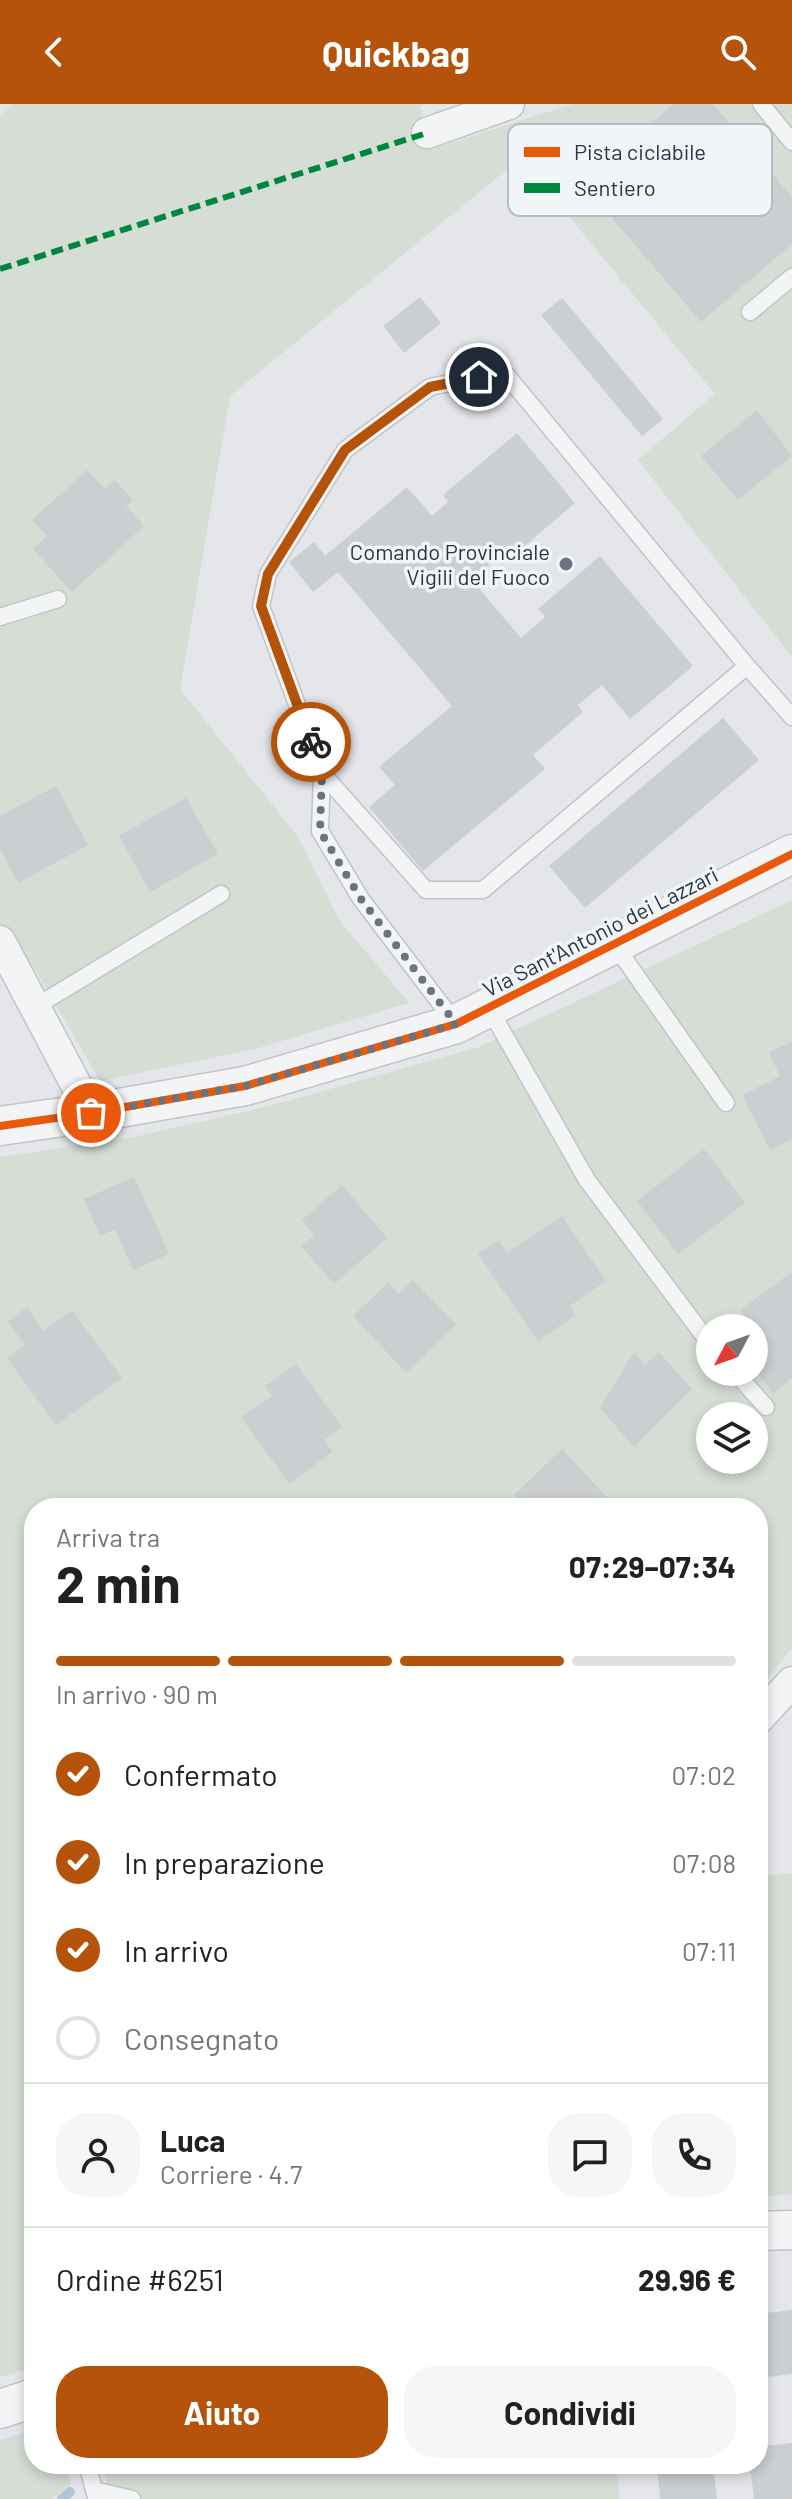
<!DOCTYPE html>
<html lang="it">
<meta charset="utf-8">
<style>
:root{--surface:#fff;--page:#f6f6f6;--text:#202124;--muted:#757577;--line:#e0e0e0;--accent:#b45309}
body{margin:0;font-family:Barlow,sans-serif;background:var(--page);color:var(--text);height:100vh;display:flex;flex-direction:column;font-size:30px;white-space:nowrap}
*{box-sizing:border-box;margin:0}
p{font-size:26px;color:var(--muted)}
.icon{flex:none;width:44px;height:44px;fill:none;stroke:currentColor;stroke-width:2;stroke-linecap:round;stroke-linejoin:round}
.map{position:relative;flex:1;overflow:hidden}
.drawer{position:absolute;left:24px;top:1394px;width:744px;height:976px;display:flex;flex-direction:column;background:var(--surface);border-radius:32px;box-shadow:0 4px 12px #0003}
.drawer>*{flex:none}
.needle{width:52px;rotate:229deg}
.tools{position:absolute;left:696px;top:1210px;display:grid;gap:16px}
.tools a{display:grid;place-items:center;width:72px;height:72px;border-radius:50%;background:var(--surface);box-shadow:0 4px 12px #0003;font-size:40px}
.pin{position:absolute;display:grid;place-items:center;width:68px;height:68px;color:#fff;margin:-34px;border:4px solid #fff;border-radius:50%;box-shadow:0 2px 8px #0007}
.courier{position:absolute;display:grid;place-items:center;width:80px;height:80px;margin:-40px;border:6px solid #b45309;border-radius:50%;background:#fff;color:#222;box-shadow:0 2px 10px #0007}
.headline em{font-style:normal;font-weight:700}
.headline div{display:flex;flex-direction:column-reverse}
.headline{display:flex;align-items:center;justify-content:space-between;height:136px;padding:0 32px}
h1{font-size:52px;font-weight:700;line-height:60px}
.bar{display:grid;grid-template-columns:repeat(4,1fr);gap:12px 8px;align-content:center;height:96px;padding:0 32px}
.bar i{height:10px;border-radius:6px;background:var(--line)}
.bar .on{background:var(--accent)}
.bar p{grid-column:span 4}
.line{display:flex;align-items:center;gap:20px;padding:0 32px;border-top:2px solid var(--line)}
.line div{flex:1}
.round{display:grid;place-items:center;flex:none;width:84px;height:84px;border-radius:32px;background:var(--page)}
ol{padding:0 32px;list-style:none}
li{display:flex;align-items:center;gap:24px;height:88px}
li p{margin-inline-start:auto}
li .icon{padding:8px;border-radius:50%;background:var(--accent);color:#fff;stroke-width:4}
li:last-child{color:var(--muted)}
li i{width:44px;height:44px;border:4px solid var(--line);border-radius:50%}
.cta{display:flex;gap:16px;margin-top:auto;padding:16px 32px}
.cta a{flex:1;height:92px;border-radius:32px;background:var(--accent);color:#fff;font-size:32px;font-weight:700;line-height:92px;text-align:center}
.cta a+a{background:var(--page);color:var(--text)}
header{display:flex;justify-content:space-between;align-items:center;height:104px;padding:0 32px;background:var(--accent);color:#fff;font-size:36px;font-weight:700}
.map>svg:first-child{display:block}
.green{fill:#d5ddd4;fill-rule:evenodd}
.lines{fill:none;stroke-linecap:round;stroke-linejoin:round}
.stream{stroke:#b2c6d5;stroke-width:10}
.building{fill:#cccfd2}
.service-casing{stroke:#c2c4c7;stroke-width:19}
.minor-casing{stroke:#c2c4c7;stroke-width:33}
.tertiary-casing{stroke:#c2c4c7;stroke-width:41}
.service{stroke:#f3f4f6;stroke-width:16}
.minor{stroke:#f3f4f6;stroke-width:30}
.tertiary{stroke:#f3f4f6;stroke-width:38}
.quiet{stroke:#00873e;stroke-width:6;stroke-dasharray:12 6;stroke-linecap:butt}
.cycleway-casing{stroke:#f2f5f8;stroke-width:13}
.cycleway{stroke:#e8590c;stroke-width:8}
.done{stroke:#6a737e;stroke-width:8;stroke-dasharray:0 14.4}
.route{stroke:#b45309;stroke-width:10}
.poi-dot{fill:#6a737e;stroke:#f2f5f8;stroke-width:3}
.labels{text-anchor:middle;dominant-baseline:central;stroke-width:7;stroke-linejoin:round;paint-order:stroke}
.poi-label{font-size:22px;fill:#293544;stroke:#f2f5f8;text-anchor:end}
.street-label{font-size:22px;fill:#293544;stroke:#f2f5f8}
.key{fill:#f2f5f8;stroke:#b6bbc2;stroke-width:2}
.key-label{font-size:22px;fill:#293544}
</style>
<header><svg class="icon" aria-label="back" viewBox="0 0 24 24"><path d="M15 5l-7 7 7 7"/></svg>Quickbag<svg class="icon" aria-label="search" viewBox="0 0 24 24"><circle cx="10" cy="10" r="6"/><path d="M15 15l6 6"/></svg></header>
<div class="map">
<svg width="792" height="2395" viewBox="0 0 792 2395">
<rect width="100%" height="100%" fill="#e4e6e9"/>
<!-- green -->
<g class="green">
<polygon points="13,0 426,0 420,2 431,45 573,0 792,0 792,553 638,356 715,290 521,54 230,292 180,585 298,733 339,816 409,899 255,945 100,977 36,867 26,870 0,821 0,12"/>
<path d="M792,796V1544L758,1587V1404H34V2263L0,2273V1053L134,1033L273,1001L479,943ZM710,1224H754V1268H710ZM710,1312H754V1356H710Z"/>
<polygon points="792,1769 792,2090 758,2093 758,1773"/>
<polygon points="34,2326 34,2360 65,2360 71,2380 52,2395 0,2395 0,2336"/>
<polygon points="96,2360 617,2360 619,2395 107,2395 106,2372"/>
</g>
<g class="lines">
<!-- stream -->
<polyline class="stream" points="62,2395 70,2388"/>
</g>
<!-- building -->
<g class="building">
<polygon points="674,0 713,0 792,93 792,140 701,218 582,79"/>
<polygon points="420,193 441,219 404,249 383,222"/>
<polygon points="562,194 663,315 642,332 541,211"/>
<polygon points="757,306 792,352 738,396 701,352"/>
<polygon points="517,329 575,399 502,461 496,455 472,476 521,534 545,513 538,505 600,452 693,562 630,615 602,581 578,601 583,608 533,651 545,665 423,767 369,703 395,681 379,663 452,602 338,468 313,488 289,458 314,438 325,452 407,383 432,412 448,398 443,391"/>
<polygon points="87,366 105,385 115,376 133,396 126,402 144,422 72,488 33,445 47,432 32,416"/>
<polygon points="723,614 759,656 585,804 549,762"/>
<polygon points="56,682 88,741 18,779 0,745 0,712"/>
<polygon points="186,694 218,750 150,788 119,732"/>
<polygon points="792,937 792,1035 770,1046 742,991 780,972 769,949"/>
<polygon points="704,1045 745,1099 678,1150 637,1097"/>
<polygon points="134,1073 169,1150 133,1166 115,1125 100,1132 84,1095"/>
<polygon points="342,1081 387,1134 334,1180 301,1142 314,1131 302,1116"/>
<polygon points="562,1112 606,1177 570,1202 576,1211 538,1237 478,1150 499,1136 507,1149"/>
<polygon points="792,1168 792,1274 773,1289 754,1264 754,1224 741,1224 749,1218 740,1206"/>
<polygon points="413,1176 456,1221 406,1269 353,1212 388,1179 398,1190"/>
<polygon points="27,1203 43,1227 72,1206 122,1274 56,1321 7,1254 25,1241 8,1218"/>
<polygon points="634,1248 645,1261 659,1248 692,1285 634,1343 600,1304"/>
<polygon points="296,1260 342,1323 324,1336 333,1348 289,1380 241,1313 272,1292 265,1282"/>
<polygon points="562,1345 617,1404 526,1404 514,1391"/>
<polygon points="157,1394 165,1404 144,1404"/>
<polygon points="792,2206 792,2270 758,2274 758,2210"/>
<polygon points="792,2339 792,2395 754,2395 750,2360 758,2360 758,2343"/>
<polygon points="657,2360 713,2360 717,2395 660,2395"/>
</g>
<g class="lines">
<!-- service casing -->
<g class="service-casing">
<g id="service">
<polyline points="761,0 792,38"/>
<polyline points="750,208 792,173"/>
<polyline points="0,513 58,495"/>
<polyline points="747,562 483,786 426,786 322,669 261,502 268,470 345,346 430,283 504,268 747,562 792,613"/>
<polyline points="322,669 320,727 361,795 456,920"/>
<polyline points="614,840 726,999"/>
<polyline points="35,903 221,790"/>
<polyline points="489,904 587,1076 710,1240"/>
<polyline points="735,1268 766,1303"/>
<polyline points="87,2360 96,2393"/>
<polyline points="94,2386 132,2395"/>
</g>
</g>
<!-- minor casing -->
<g class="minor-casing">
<g id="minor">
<polyline points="427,29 509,0"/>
<polyline points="0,837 91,1009"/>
<polyline points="758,1615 792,1578"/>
</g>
</g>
<!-- tertiary casing -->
<g class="tertiary-casing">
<g id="tertiary">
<polyline points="0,1022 91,1009 245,982 456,920 792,750"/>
<polyline points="758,2127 792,2126"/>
<polyline points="0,2305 34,2294"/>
</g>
</g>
<!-- service -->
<use href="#service" class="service"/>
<!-- minor -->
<use href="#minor" class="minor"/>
<!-- tertiary -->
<use href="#tertiary" class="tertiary"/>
<!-- quiet -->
<polyline class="quiet" points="0,165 427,29"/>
<!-- cycleway casing -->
<g class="cycleway-casing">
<polyline id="cycleway" points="0,1022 91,1009 245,982 456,920 792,750"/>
</g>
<!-- cycleway -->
<use href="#cycleway" class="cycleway"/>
</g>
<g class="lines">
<!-- done -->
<polyline class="done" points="91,1009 245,982 456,920 361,795 320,727 322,669 311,638"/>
<!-- route -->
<polyline class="route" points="311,638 261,502 268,470 345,346 430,283 479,273"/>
</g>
<!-- markers -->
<circle class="poi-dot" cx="566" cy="460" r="8"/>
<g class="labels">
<!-- poi labels -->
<g class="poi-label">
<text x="550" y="447">Comando Provinciale<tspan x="550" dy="25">Vigili del Fuoco</tspan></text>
</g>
<!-- street labels -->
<g class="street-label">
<text transform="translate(600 827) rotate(-27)">Via Sant'Antonio dei Lazzari</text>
</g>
</g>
<!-- legend -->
<rect x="508" y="20" width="264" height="92" rx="12" class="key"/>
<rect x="524" y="43" width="36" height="10" fill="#e8590c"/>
<rect x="524" y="79" width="36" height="10" fill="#00873e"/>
<g class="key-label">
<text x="574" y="56">Pista ciclabile</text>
<text x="574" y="92">Sentiero</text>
</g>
</svg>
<div class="tools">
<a><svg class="needle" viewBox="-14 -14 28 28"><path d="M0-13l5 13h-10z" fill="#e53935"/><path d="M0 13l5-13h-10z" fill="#757577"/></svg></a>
<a><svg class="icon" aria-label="layers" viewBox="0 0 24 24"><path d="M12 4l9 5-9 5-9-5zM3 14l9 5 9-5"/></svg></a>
</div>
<div class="pin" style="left:91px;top:1009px;background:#ea580c"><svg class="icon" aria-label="bag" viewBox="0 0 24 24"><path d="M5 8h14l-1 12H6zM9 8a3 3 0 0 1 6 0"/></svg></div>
<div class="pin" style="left:479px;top:273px;background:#1f2937"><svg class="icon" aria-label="home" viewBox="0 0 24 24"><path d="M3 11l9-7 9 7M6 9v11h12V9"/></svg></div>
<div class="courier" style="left:311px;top:638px"><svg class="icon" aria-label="bike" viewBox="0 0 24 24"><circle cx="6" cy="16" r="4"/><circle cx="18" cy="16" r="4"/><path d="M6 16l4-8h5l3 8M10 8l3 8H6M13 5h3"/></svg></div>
<section class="drawer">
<div class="headline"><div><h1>2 min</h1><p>Arriva tra</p></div><em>07:29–07:34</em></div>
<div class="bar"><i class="on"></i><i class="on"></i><i class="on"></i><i></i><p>In arrivo · 90 m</p></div>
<ol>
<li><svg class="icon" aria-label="check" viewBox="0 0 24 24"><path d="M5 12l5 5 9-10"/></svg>Confermato<p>07:02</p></li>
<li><svg class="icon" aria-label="check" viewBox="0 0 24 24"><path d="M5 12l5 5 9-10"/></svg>In preparazione<p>07:08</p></li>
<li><svg class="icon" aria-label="check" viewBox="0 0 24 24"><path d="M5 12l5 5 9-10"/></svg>In arrivo<p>07:11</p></li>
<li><i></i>Consegnato</li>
</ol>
<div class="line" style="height:144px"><a class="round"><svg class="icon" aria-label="person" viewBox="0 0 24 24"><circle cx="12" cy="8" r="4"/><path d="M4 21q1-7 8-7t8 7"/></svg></a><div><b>Luca</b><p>Corriere · 4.7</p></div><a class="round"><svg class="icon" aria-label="chat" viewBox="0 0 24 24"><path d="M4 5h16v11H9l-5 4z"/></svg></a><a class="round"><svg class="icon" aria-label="phone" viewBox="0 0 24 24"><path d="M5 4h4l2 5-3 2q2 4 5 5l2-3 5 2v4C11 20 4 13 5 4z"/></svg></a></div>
<div class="line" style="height:104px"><div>Ordine #6251</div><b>29.96 €</b></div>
<div class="cta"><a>Aiuto</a><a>Condividi</a></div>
</section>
</div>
